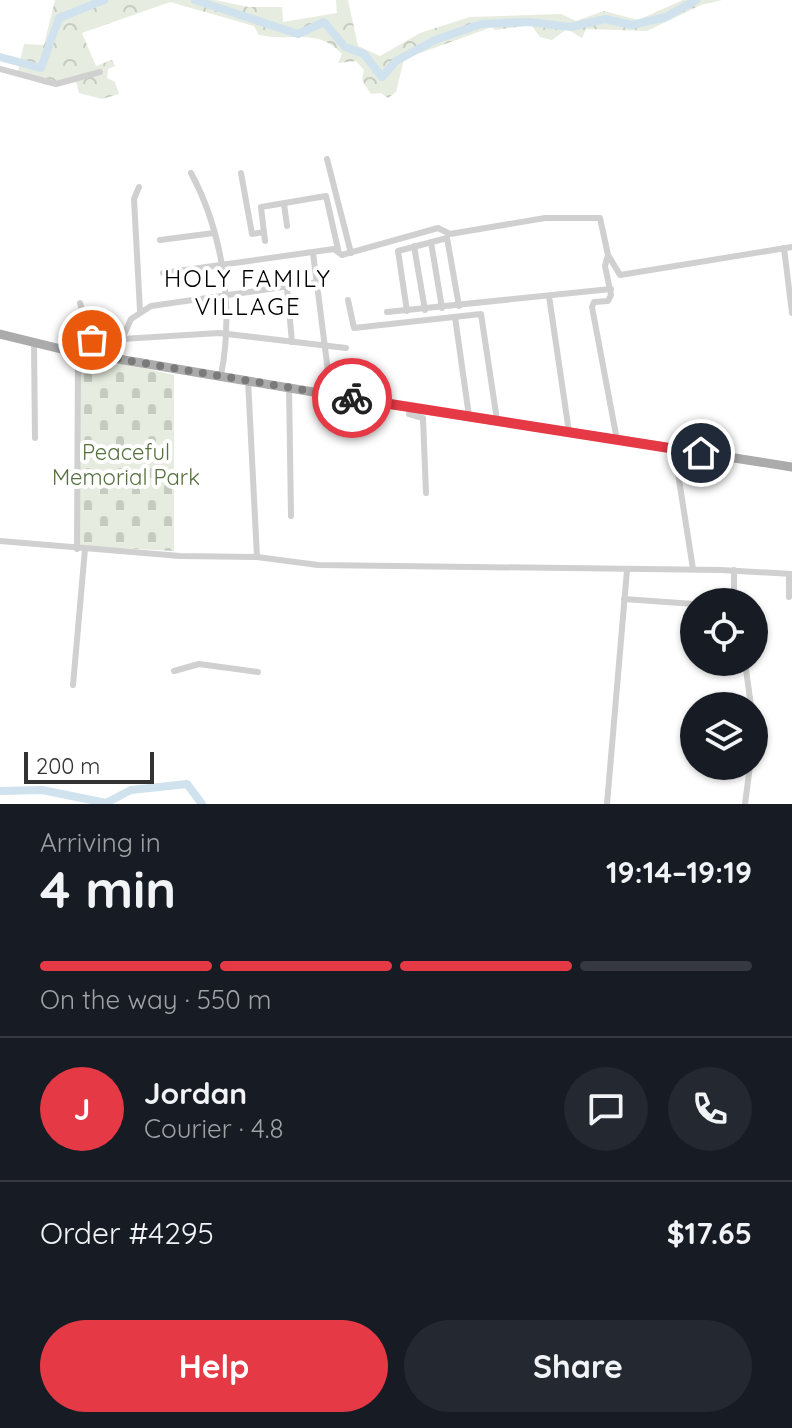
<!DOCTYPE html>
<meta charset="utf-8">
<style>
:root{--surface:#171b24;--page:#242831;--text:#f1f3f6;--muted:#9ea1a6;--line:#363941;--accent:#e63946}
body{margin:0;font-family:Quicksand,sans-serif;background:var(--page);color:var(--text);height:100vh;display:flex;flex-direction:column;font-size:30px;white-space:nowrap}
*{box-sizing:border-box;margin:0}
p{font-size:26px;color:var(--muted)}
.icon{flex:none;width:44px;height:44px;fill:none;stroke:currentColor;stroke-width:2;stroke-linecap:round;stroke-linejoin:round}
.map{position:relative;height:804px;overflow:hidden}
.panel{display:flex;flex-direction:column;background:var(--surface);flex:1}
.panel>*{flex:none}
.fabs{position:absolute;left:680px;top:588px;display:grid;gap:16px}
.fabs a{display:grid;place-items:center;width:88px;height:88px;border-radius:50%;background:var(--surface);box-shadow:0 2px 6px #0004;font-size:40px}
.scale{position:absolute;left:24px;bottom:20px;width:130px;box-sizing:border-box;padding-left:8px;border:4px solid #333;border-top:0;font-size:22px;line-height:28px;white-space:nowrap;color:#333;-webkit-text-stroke:6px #fff;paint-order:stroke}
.pin{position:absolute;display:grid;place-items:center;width:68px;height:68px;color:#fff;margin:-34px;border:4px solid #fff;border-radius:50%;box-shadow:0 2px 8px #0007}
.courier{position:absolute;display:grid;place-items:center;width:80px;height:80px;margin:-40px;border:6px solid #e63946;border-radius:50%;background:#fff;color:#222;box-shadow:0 2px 10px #0007}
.summary em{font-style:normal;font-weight:800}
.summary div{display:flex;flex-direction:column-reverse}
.summary{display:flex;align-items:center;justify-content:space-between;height:136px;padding:0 40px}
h1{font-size:52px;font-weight:800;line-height:60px}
.bar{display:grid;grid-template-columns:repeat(4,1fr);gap:12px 8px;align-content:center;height:96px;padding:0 40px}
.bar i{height:10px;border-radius:6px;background:var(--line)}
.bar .selected{background:var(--accent)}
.bar p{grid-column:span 4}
.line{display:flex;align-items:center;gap:20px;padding:0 40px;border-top:2px solid var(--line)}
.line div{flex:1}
.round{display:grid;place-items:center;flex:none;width:84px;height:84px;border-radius:42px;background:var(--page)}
.primary-button{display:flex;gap:16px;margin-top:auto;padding:16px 40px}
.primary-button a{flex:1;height:92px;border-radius:48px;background:var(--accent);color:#fff;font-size:32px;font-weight:800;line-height:92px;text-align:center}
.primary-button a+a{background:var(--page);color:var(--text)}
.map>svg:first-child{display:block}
.forest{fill:url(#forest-crowns)}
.cemetery{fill:url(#cemetery-stones)}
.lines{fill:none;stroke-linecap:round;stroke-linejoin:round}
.river{stroke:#cfe2ee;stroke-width:8}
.minor{stroke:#d0d0d0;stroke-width:6}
.major{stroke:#ababab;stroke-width:9}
.done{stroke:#7a7a7a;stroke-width:8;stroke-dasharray:0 14.4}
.route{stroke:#e63946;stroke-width:10}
.labels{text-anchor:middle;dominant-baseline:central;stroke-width:8;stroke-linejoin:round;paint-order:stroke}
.park-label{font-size:22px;fill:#56703f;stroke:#fff}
.neighbourhood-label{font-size:24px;letter-spacing:2px;fill:#000;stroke:#fff}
</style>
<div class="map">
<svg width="792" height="804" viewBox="0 0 792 804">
<defs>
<pattern id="forest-crowns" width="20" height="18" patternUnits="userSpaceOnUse" patternTransform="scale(2)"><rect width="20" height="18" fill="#e6ecdf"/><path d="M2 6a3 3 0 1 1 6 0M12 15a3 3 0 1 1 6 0" fill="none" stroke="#c6cbc0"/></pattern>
<pattern id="cemetery-stones" width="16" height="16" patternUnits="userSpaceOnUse" patternTransform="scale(2)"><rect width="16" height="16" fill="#e6ecdf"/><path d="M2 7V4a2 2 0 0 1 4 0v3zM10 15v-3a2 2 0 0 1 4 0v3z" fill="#c6cbc0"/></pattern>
</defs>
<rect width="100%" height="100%" fill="#fff"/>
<!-- forest -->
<path class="forest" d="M55,0H215L248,7H282L283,22L337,13L336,0H348L358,46L380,56L420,33L470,17L561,14L576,21L604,11L638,20L683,0H722L701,5L647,31L586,29L582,38L567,29L552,40L540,37L531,25L495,30L492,27L404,59L396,92L388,98L381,93L371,94L362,80L364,70L356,61L338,63L342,54C318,27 290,42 259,35L254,26L170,2L82,33L96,66L112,60L115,66L108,69L107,78L115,82L119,94L102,99L79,93L76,82L46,85L17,75L24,44L44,45Z"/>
<!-- cemetery -->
<polygon class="cemetery" points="79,354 174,375 174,551 80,546"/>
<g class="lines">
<!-- river -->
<g class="river">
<polyline points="195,0 298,34 324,22 345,47 364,54 382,77 396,61 435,40 481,24 529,22 571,27 605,19 632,25 666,17 696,0"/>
<polyline points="0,57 41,68 59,18 104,0"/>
<polyline points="0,791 42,790 106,803 131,790 187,784 202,804"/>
</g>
<!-- minor -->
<g class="minor">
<polyline points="0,69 56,84 100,72"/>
<polyline points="327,159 351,253"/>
<path d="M191,173C223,232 234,309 221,375"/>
<polyline points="241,173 252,234 264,232"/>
<polyline points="139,187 134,199 140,311"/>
<polyline points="284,204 287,226"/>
<polyline points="160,240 214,233"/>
<polyline points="265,241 261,207 326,196 338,249"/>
<polyline points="431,242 442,308"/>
<polyline points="414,246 425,310"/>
<polyline points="784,248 792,313"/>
<polyline points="313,253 331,395"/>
<polyline points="607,258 605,266 611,295 608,301 594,302 592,307 617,440"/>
<polyline points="163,273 334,249 342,255 438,228 450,234 545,218 600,218 608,255 620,275 792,247"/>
<polyline points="287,288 292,342"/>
<polyline points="549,296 569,432"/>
<polyline points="348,300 354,328 481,314 497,420"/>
<polyline points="80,303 92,340 100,346"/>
<polyline points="407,311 398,251 447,238 459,306"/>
<polyline points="387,312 611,289"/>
<polyline points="455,317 469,416"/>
<polyline points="122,339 131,319 151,306 318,282"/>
<polyline points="34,342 35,438"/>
<polyline points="95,355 102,344 122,339 219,333 346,348"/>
<polyline points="248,380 257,557"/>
<polyline points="289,386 291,516"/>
<polyline points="409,414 423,418 426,493"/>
<polyline points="674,448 693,569"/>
<polyline points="0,541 180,556 257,557 318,565 721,570 792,574"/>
<polyline points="77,549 78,352"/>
<polyline points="734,570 734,602"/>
<polyline points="789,574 789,597"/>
<polyline points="624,599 694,604"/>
<polyline points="745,662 751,706"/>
<polyline points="174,671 199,664 258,672"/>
<polyline points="73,685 85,549"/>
<polyline points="754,720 754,727"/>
<polyline points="607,804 627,570"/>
<polyline points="745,804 750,766"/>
</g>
<!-- major -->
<polyline class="major" points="0,334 65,350 331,395 792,467"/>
</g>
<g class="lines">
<!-- done -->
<polyline class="done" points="92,340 100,346 95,355 352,398"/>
<!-- route -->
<polyline class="route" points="352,398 701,453"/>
</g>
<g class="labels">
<!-- park labels -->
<g class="park-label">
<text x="126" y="452">Peaceful<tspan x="126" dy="25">Memorial Park</tspan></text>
</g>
<!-- neighbourhood labels -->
<g class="neighbourhood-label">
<text x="248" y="278">HOLY FAMILY<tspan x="248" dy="28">VILLAGE</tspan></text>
</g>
</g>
</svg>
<div class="fabs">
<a><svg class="icon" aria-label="locate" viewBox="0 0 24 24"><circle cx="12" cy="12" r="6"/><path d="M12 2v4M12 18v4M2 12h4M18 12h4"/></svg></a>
<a><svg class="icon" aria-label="layers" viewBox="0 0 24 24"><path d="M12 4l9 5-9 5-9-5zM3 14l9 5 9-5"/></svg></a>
</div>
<div class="scale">200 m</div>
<div class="pin" style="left:92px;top:340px;background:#ea580c"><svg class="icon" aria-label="bag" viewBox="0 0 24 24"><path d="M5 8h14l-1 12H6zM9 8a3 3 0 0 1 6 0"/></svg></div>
<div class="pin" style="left:701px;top:453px;background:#1f2937"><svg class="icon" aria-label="home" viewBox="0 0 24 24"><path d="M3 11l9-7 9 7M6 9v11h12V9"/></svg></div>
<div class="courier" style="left:352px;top:398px"><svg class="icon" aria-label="bike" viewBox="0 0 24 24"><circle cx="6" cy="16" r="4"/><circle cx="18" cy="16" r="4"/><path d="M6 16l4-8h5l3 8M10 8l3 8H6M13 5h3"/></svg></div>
</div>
<section class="panel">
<div class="summary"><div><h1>4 min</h1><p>Arriving in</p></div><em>19:14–19:19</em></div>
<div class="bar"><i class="selected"></i><i class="selected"></i><i class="selected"></i><i></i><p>On the way · 550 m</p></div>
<div class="line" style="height:144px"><b class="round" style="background:var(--accent);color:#fff">J</b><div><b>Jordan</b><p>Courier · 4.8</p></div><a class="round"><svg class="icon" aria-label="chat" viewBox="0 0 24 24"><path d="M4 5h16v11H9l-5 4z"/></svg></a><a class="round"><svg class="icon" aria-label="phone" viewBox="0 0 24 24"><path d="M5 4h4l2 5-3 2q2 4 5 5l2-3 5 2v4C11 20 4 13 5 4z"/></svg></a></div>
<div class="line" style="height:104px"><div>Order #4295</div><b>$17.65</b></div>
<div class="primary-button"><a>Help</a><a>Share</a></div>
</section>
